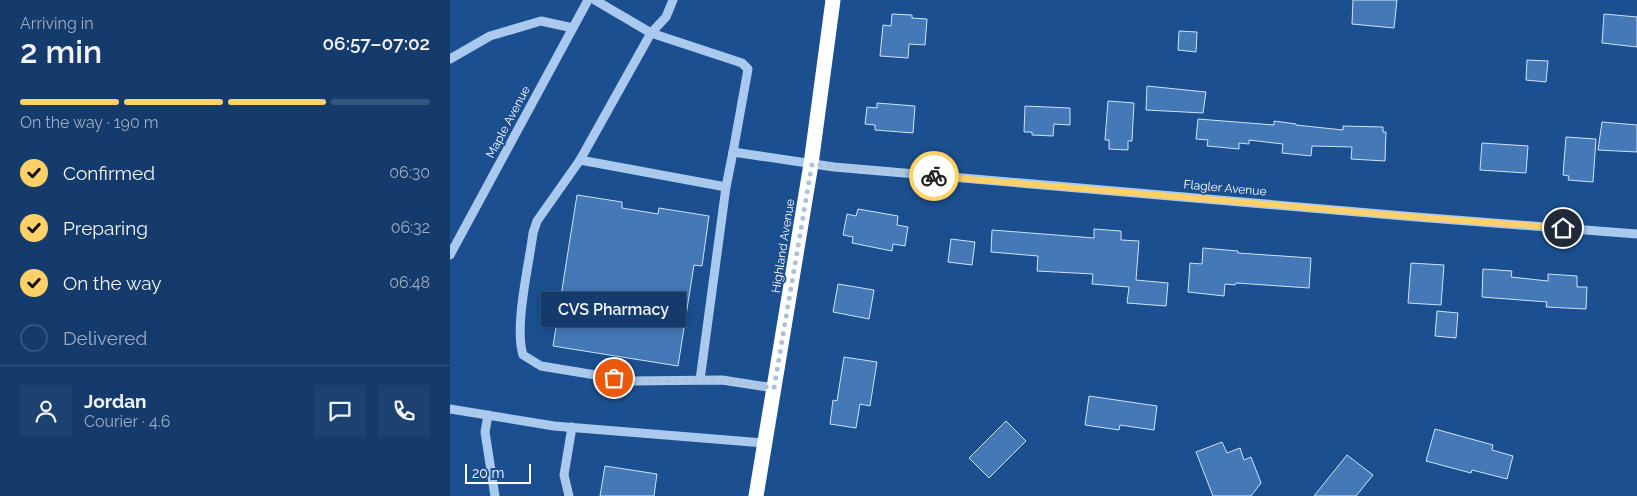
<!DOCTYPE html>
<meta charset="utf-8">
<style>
:root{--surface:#143b6b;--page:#1d4271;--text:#f1f3f6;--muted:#9dadc1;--line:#33557e;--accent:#ffd166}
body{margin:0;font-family:Raleway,sans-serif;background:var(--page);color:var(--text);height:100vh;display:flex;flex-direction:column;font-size:19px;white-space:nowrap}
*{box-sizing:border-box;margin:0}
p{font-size:16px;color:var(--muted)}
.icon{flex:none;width:28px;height:28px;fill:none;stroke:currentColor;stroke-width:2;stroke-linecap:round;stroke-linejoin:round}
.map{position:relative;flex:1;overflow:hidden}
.side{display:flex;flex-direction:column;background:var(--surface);width:450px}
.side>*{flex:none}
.scale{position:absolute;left:15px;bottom:12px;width:66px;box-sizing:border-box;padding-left:5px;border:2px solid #fff;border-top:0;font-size:14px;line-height:18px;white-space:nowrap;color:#fff;-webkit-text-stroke:4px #1b4f8f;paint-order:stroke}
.pin{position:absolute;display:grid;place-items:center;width:42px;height:42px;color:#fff;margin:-21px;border:2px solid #fff;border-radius:50%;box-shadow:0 1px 5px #0007}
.courier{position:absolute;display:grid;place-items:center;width:50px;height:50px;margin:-25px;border:4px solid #ffd166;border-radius:50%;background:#fff;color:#222;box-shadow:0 1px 6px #0007}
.bubble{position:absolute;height:35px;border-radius:0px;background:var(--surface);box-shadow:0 2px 12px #0003,0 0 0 1px var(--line);font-size:16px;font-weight:600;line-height:35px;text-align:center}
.overview em{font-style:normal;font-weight:600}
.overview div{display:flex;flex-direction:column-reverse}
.overview{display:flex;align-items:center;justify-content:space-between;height:85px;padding:0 20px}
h1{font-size:32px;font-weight:600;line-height:38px}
.bar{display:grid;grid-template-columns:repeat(4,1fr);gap:8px 5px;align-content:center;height:60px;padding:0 20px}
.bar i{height:6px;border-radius:4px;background:var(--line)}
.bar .current{background:var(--accent)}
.bar p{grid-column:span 4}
.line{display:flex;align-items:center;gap:12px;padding:0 20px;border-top:1px solid var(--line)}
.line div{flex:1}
.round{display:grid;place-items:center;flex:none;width:52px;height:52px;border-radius:0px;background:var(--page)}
ol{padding:0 20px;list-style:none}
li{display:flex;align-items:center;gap:15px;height:55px}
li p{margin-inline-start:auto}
li .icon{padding:5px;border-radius:50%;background:var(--accent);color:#111;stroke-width:4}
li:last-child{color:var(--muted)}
li i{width:28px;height:28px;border:2px solid var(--line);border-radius:50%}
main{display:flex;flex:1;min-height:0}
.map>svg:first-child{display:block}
.building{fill:#4478b7;stroke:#cfe3fa}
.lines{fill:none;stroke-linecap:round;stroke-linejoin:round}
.minor{stroke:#a9c9ee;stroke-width:9}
.highway{stroke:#fff;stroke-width:15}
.done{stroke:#afc1d8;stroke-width:5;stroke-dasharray:0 9}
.route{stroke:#ffd166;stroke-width:6}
.labels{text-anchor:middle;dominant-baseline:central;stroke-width:4;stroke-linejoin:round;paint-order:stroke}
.street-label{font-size:12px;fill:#fff;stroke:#1b4f8f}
</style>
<main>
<section class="side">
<div class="overview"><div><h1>2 min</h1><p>Arriving in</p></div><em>06:57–07:02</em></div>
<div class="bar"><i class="current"></i><i class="current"></i><i class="current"></i><i></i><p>On the way · 190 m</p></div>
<ol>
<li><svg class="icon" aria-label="check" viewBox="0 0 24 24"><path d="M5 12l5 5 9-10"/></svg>Confirmed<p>06:30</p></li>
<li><svg class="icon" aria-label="check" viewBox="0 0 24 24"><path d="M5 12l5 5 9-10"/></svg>Preparing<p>06:32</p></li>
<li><svg class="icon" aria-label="check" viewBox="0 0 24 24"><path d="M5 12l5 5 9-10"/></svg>On the way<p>06:48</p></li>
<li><i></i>Delivered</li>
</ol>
<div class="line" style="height:90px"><a class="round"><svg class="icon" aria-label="person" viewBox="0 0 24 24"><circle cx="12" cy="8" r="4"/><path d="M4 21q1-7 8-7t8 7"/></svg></a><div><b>Jordan</b><p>Courier · 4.6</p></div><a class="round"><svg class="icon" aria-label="chat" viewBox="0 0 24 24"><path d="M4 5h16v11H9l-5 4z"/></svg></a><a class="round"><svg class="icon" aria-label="phone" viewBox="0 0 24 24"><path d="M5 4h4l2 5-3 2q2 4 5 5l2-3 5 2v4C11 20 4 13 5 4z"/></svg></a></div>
</section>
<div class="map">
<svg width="1187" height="496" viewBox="0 0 1187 496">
<rect width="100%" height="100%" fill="#1b4f8f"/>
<!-- building -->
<g class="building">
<polygon points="903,0 947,0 944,28 902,24"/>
<polygon points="442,14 462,15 462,18 477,19 475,45 459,44 458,58 430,56 433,25 441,26"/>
<polygon points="1154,14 1187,17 1187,47 1152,43"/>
<polygon points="729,31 747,32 746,52 728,50"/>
<polygon points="1077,60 1098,61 1096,82 1076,80"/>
<polygon points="697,86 756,92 753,113 696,110"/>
<polygon points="658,101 684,103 682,141 678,141 678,150 659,149 659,140 655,140"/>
<polygon points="427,103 465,106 463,133 425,130 425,125 415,124 417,107 427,108"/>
<polygon points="575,106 620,108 620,125 604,124 603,136 582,135 582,132 574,132"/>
<polygon points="748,119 824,125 824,121 846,124 846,125 893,130 893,126 933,127 933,132 936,132 935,161 901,159 902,147 862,146 861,156 832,153 833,144 799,140 799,144 789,143 789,149 757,146 758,140 746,139"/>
<polygon points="1152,122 1187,125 1187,152 1148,150"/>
<polygon points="1116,137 1146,139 1143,182 1118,180 1119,176 1113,175"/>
<polygon points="1032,143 1078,146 1076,173 1030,170"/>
<polygon points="127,195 172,202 172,208 208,214 209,208 259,216 252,266 244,265 228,366 103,346"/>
<polygon points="408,209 448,216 447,225 458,227 455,246 443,244 442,251 402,243 403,237 393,235 397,214 406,216"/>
<polygon points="644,229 671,231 671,240 689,241 686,280 718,283 716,306 677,303 679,287 642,284 643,274 587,271 588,256 541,252 542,230 644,238"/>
<polygon points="501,239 525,242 522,265 498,262"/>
<polygon points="753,248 788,251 788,253 861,258 859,288 786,283 785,285 775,284 774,296 738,292 740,263 752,264"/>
<polygon points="961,263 994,265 991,305 958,303"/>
<polygon points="1033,269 1062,271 1061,277 1098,281 1098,274 1127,276 1127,287 1137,287 1136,309 1096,307 1097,302 1032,297"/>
<polygon points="388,284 424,290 419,319 383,312"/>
<polygon points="987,311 1008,313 1006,338 985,336"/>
<polygon points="394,357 427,362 420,406 410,404 406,428 380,424 383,400 387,401"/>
<polygon points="639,396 707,406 704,430 670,425 669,430 635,425"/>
<polygon points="556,421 576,441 539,478 519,458"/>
<polygon points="985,429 1043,445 1042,450 1063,456 1057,479 1022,470 1021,473 976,461"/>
<polygon points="772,442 777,453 790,448 794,460 801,457 811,483 801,496 763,496 746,452"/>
<polygon points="897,455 923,475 906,496 864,496"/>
<polygon points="155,466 207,474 204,496 150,496"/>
</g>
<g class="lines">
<!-- minor -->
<g class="minor">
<polyline points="145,0 201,33 292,63 298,69 283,152 384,167 966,217 1187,234"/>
<path d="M223,0L216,17L201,33L130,160L87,221L83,233C79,265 64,326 73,355L91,366L182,381L272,380L324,388"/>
<polyline points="0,59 40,36 91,21 123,28"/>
<polyline points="130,160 276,187"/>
<polyline points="0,255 138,0"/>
<polyline points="250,380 276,187 283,152"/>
<polyline points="0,409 104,426 315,443"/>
<polyline points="38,415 35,432 45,496"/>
<polyline points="119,496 114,475 122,427"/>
</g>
<!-- highway -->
<polyline class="highway" points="306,496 361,164 383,0"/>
</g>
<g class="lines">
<!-- done -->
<polyline class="done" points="164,378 182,381 272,380 324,388 362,164 484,176"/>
<!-- route -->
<polyline class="route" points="484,176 966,217 1113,228"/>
</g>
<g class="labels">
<!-- street labels -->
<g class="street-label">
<text transform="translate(58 122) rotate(-62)">Maple Avenue</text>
<text transform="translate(775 188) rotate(5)">Flagler Avenue</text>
<text transform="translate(333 246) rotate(-81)">Highland Avenue</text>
</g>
</g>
</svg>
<div class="scale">20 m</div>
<div class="pin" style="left:164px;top:378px;background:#ea580c"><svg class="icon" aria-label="bag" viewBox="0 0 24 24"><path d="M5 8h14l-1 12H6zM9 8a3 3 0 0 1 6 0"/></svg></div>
<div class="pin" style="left:1113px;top:228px;background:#1f2937"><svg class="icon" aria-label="home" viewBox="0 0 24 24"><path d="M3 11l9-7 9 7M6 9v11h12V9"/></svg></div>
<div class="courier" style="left:484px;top:176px"><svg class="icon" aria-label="bike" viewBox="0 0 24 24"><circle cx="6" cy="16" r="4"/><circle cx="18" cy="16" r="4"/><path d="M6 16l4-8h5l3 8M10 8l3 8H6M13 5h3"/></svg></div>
<div class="bubble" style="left:91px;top:292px;width:145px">CVS Pharmacy</div>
</div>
</main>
